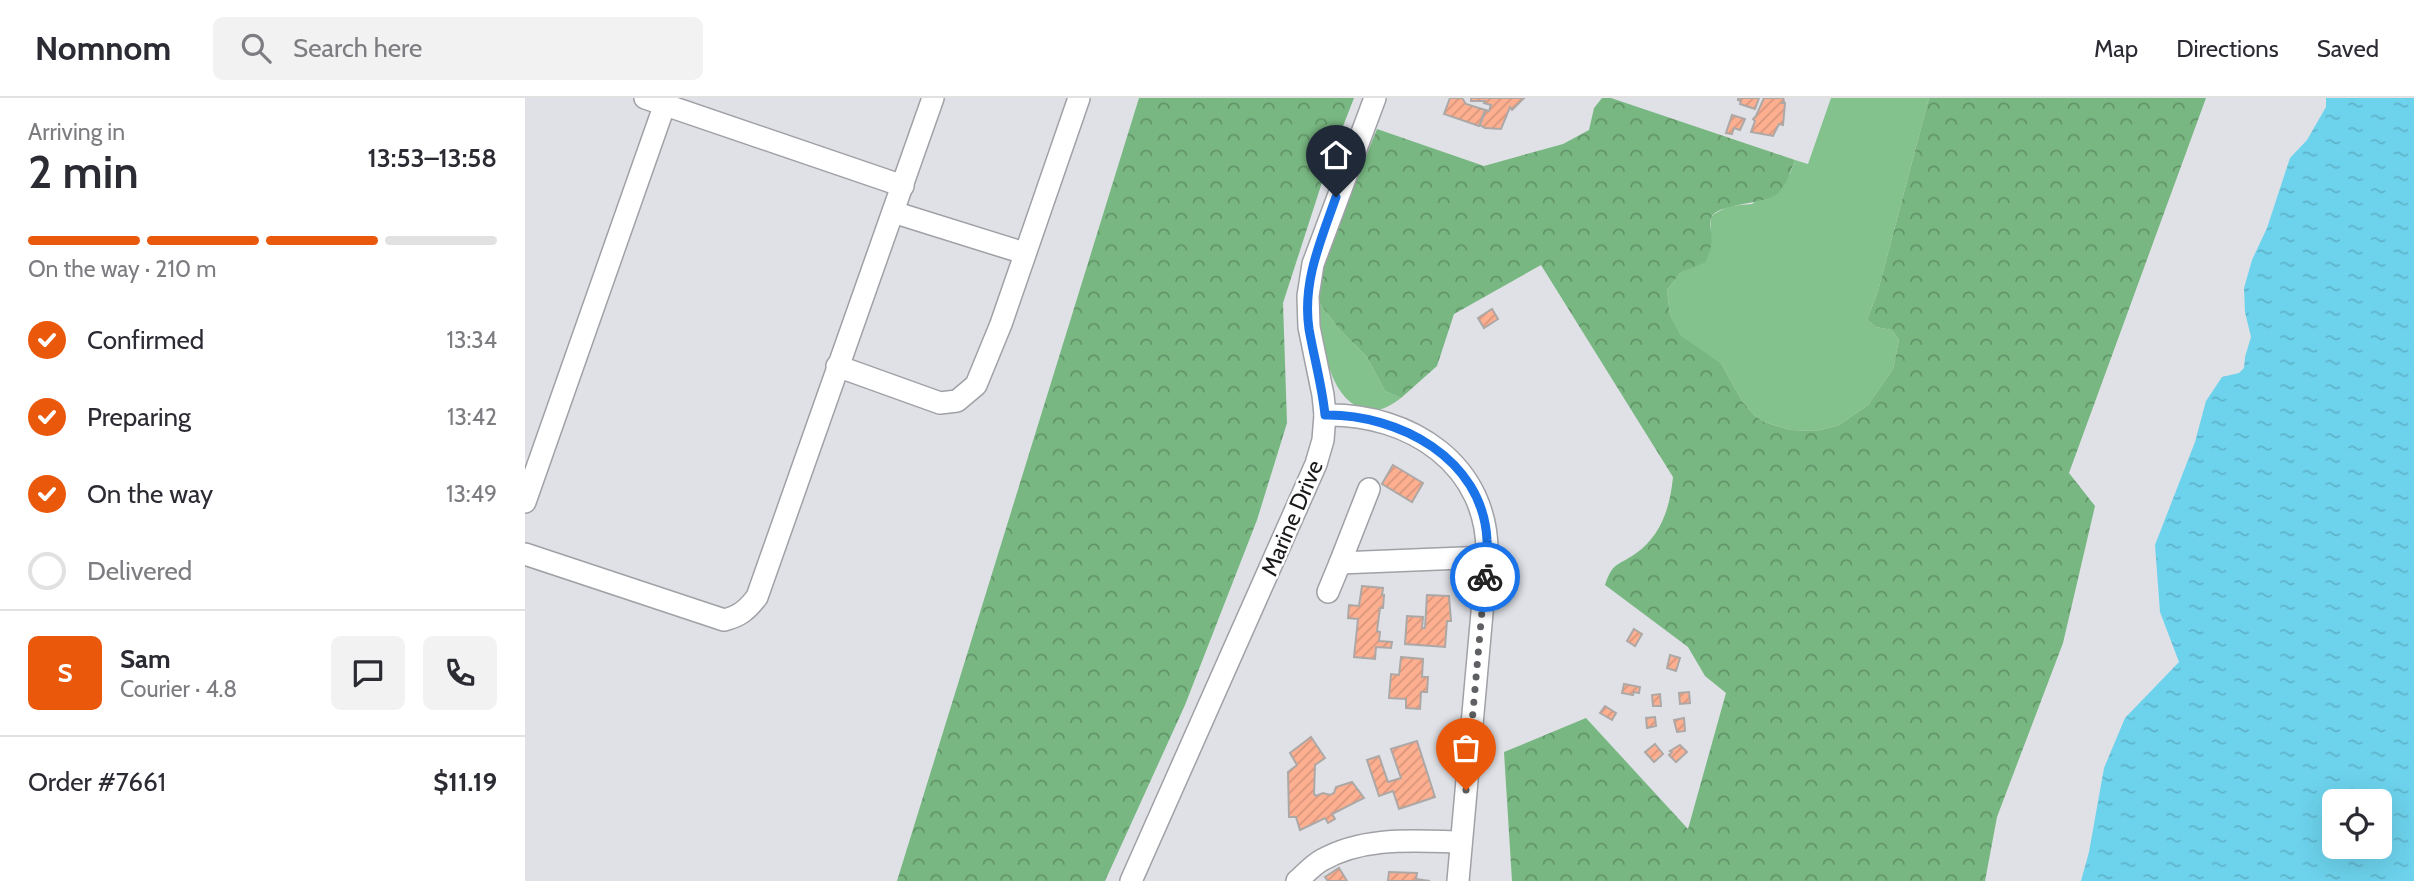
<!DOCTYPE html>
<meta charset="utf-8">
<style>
:root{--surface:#fff;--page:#f2f2f3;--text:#2b2b33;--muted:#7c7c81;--line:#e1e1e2;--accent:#ea580c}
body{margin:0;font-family:Cabin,sans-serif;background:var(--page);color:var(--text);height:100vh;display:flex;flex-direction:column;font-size:26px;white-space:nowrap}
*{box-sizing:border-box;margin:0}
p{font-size:23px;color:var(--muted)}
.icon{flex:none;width:38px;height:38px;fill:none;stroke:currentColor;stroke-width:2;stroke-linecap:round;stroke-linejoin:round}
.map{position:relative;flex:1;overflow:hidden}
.drawer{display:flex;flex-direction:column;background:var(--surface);width:525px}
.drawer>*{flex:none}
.controls{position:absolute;left:1797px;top:691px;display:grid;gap:14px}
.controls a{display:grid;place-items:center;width:70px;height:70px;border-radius:10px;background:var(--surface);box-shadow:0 7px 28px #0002;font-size:35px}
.pin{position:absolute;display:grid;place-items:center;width:60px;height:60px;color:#fff;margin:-72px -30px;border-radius:50% 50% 50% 0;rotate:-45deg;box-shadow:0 0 7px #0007}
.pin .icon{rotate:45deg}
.courier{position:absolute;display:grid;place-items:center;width:70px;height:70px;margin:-35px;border:5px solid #1a73e8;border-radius:50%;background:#fff;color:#222;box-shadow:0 2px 9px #0007}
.overview em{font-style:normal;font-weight:600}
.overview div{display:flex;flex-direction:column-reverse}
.overview{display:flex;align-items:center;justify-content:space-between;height:119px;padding:0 28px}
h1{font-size:46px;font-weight:600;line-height:52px}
.bar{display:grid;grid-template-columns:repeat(4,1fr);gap:10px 7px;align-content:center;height:84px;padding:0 28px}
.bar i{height:9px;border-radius:5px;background:var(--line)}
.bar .active{background:var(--accent)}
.bar p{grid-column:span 4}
.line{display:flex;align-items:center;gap:18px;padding:0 28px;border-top:2px solid var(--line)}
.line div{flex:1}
.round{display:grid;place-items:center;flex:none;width:74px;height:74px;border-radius:10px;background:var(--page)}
ol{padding:0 28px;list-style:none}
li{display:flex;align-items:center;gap:21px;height:77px}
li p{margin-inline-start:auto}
li .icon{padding:7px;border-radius:50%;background:var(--accent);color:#fff;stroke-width:4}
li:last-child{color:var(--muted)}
li i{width:38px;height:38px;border:4px solid var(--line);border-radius:50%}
header{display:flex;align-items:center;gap:42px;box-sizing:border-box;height:98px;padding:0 35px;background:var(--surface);border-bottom:2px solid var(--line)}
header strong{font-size:33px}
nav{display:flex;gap:38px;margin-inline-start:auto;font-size:24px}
.search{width:490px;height:63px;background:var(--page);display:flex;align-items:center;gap:18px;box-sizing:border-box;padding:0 24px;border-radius:10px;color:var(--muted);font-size:26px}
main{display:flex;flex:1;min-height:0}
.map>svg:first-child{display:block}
.grass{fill:#83c28c}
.forest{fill:url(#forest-crowns)}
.water{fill:url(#water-ripples);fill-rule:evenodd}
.building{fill:url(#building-hatch);stroke:#ada8a6;stroke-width:2}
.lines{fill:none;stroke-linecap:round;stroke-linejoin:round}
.minor-casing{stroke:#9fa1a6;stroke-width:24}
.minor{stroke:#fff;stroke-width:21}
.done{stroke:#5f6063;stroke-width:7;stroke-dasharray:0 12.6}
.route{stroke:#1a73e8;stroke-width:9}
.labels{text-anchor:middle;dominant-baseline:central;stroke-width:5;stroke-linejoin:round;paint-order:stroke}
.street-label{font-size:23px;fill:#1a1a1c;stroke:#fff}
</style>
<header>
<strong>Nomnom</strong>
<div class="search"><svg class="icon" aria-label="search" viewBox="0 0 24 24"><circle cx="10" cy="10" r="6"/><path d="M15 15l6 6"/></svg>Search here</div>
<nav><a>Map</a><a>Directions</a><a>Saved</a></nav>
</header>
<main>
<section class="drawer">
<div class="overview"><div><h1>2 min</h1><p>Arriving in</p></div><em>13:53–13:58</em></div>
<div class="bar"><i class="active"></i><i class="active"></i><i class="active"></i><i></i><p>On the way · 210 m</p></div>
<ol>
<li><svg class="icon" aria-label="check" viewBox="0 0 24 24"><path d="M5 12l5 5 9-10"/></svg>Confirmed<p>13:34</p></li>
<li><svg class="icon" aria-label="check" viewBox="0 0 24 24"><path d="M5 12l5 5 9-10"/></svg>Preparing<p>13:42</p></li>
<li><svg class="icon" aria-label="check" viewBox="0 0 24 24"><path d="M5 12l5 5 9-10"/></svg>On the way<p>13:49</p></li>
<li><i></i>Delivered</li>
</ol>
<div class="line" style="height:126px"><b class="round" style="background:var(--accent);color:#fff">S</b><div><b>Sam</b><p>Courier · 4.8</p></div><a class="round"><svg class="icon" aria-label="chat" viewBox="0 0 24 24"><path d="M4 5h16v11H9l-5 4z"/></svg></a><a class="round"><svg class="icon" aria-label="phone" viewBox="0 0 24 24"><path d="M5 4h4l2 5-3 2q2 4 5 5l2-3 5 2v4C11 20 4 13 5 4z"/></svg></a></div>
<div class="line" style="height:91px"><div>Order #7661</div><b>$11.19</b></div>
</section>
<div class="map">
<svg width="1889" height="783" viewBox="0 0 1889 783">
<defs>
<pattern id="forest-crowns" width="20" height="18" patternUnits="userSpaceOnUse" patternTransform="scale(1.75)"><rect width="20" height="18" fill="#78b781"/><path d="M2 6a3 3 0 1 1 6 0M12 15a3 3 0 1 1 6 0" fill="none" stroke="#629469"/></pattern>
<pattern id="water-ripples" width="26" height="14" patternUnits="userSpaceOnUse" patternTransform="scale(1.75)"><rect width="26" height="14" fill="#6dd2ec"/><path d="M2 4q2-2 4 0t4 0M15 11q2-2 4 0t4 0" fill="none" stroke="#5eb4ca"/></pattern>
<pattern id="building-hatch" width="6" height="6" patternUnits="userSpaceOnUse" patternTransform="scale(1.75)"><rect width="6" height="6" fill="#fdaf90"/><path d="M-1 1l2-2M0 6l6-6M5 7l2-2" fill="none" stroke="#d8967c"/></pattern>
</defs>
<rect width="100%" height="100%" fill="#dfe1e6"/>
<!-- grass -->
<g class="grass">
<polygon points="1306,0 1404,0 1353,193 1342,222 1351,229 1367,232 1374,242 1368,271 1343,307 1314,327 1292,333 1265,332 1239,324 1229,317 1217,303 1196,265 1156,239 1145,217 1142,192 1155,175 1181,163 1186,147 1186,120 1189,116 1204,108 1227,106 1265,76 1270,62 1283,66"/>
<path d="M792,202L814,231L842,259L860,293L876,300C862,311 847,317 831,308C799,289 798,236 792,202Z"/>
</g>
<!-- forest -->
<g class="forest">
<polygon points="614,0 829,0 801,72 758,205 762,325 732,422 660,607 580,783 372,783"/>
<path d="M1077,0H1086L1270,62C1266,72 1261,89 1252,96C1238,107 1191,105 1186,120C1184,128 1188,139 1186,148C1185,153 1183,158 1181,164L1155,175L1142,192L1145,217L1156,238L1196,265L1217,303L1229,317L1239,324L1265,332L1292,333L1314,327L1343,307L1368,271L1374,242L1367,232L1351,229L1342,222L1353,193L1404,0H1681L1544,375L1570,408L1538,545L1472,719L1460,783H987L979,654L1061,620L1163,731L1201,595L1180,578L1163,549L1080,487C1088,464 1091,469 1110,456C1136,438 1145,410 1148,379L1016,167L929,216L912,268L876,300L860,293L842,259L814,231L792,202L801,157L852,31L959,68L1038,46L1064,32L1069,10Z"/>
</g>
<!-- water -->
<path class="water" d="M1801,0H1889V783H1556L1564,754L1579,670L1600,620L1654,564L1635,514L1630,447L1670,344L1681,303L1697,279L1714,275L1719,270L1720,259L1726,239L1720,214L1719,190L1727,162L1742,130L1765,60L1782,42L1801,9ZM1810,704H1855V749H1810Z"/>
<!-- building -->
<g class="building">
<polygon points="925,0 937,0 941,6 960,12 954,28 919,16"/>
<polygon points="946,0 999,0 987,12 985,9 976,31 960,30 955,27 961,12 964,13 966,7 959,5 960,3 946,3"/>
<polygon points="1213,0 1234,0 1230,11 1215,6 1216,3 1213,2"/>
<polygon points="1239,0 1258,0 1259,3 1257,5 1260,5 1258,27 1254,26 1248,38 1226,34 1230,23 1228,21 1231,18"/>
<polygon points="1207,17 1220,21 1215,32 1209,30 1207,36 1201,35"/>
<polygon points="967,211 973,221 959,230 953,220"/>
<polygon points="868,367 898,385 887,404 857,386"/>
<polygon points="837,488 858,490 857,497 859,497 858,510 855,510 852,533 855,534 854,543 867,544 866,550 851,549 850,561 829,559 833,521 823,520 824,507 834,508"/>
<polygon points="902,497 924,498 926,523 922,523 920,549 880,546 882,518 898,519 897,530 900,530"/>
<polygon points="1109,531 1117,536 1110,548 1102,543"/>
<polygon points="1145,557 1155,560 1151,573 1142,570"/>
<polygon points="876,559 898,561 897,579 903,579 902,594 896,594 895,611 881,610 881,601 864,600 866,576 874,577"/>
<polygon points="1099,586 1115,589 1114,595 1109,594 1108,597 1097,595"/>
<polygon points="1164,594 1165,605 1155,606 1154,595"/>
<polygon points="1135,596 1136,608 1128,608 1127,597"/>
<polygon points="1080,608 1091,615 1087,622 1075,615"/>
<polygon points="1130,619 1131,628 1122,630 1121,620"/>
<polygon points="1159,620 1160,633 1152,634 1149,622"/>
<polygon points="786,639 800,660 790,667 789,696 791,698 798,695 805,697 809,695 811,689 827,684 839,700 807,716 810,721 803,725 800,720 775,732 771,719 764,719 763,674 772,667 765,655"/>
<polygon points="892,643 910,699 874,711 868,693 854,698 842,662 854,658 863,684 876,680 866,651"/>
<polygon points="1130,646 1138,656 1129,664 1120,654"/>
<polygon points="1155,647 1162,654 1151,664 1144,657 1147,654 1145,653"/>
<polygon points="814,770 822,783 803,783 800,779"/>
<polygon points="864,774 892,775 891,781 905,783 863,783"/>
</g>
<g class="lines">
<!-- minor casing -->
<g class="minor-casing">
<g id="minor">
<polyline points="120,0 378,88"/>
<polyline points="368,114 499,155"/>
<polyline points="312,268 415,305 432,303 451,287 476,226 554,0"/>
<path d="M800,317C885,315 965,367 962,459L933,783"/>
<polyline points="0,404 142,0"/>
<path d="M0,456L199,522C215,518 222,512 232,499L408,0"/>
<polyline points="815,465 844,391"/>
<polyline points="803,494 815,465 962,459"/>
<polyline points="606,783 791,366 798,342 800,317 798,297 784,229 783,198 788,166 850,0"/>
<path d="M772,783C780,776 788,767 797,762C840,738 889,743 936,744"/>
</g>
</g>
<!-- minor -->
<use href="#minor" class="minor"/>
</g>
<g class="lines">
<!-- done -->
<polyline class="done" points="941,692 960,479"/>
<!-- route -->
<path class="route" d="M811,99C796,142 777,184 784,231C789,260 797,287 800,317C873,316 958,360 962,442C963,454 961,467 960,479"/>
</g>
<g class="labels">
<!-- street labels -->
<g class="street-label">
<text transform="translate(767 420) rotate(-67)">Marine Drive</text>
</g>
</g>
</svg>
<div class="controls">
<a><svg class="icon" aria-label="locate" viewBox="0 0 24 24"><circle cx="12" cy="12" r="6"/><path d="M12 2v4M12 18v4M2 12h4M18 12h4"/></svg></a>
</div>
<div class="pin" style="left:941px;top:692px;background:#ea580c"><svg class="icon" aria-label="bag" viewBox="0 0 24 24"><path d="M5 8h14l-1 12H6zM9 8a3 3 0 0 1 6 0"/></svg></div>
<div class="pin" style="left:811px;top:99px;background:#1f2937"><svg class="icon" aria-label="home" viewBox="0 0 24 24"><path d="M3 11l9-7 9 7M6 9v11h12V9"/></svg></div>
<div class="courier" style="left:960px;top:479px"><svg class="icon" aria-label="bike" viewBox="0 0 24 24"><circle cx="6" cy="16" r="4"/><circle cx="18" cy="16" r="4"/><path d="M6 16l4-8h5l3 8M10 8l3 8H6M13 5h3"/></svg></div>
</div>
</main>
